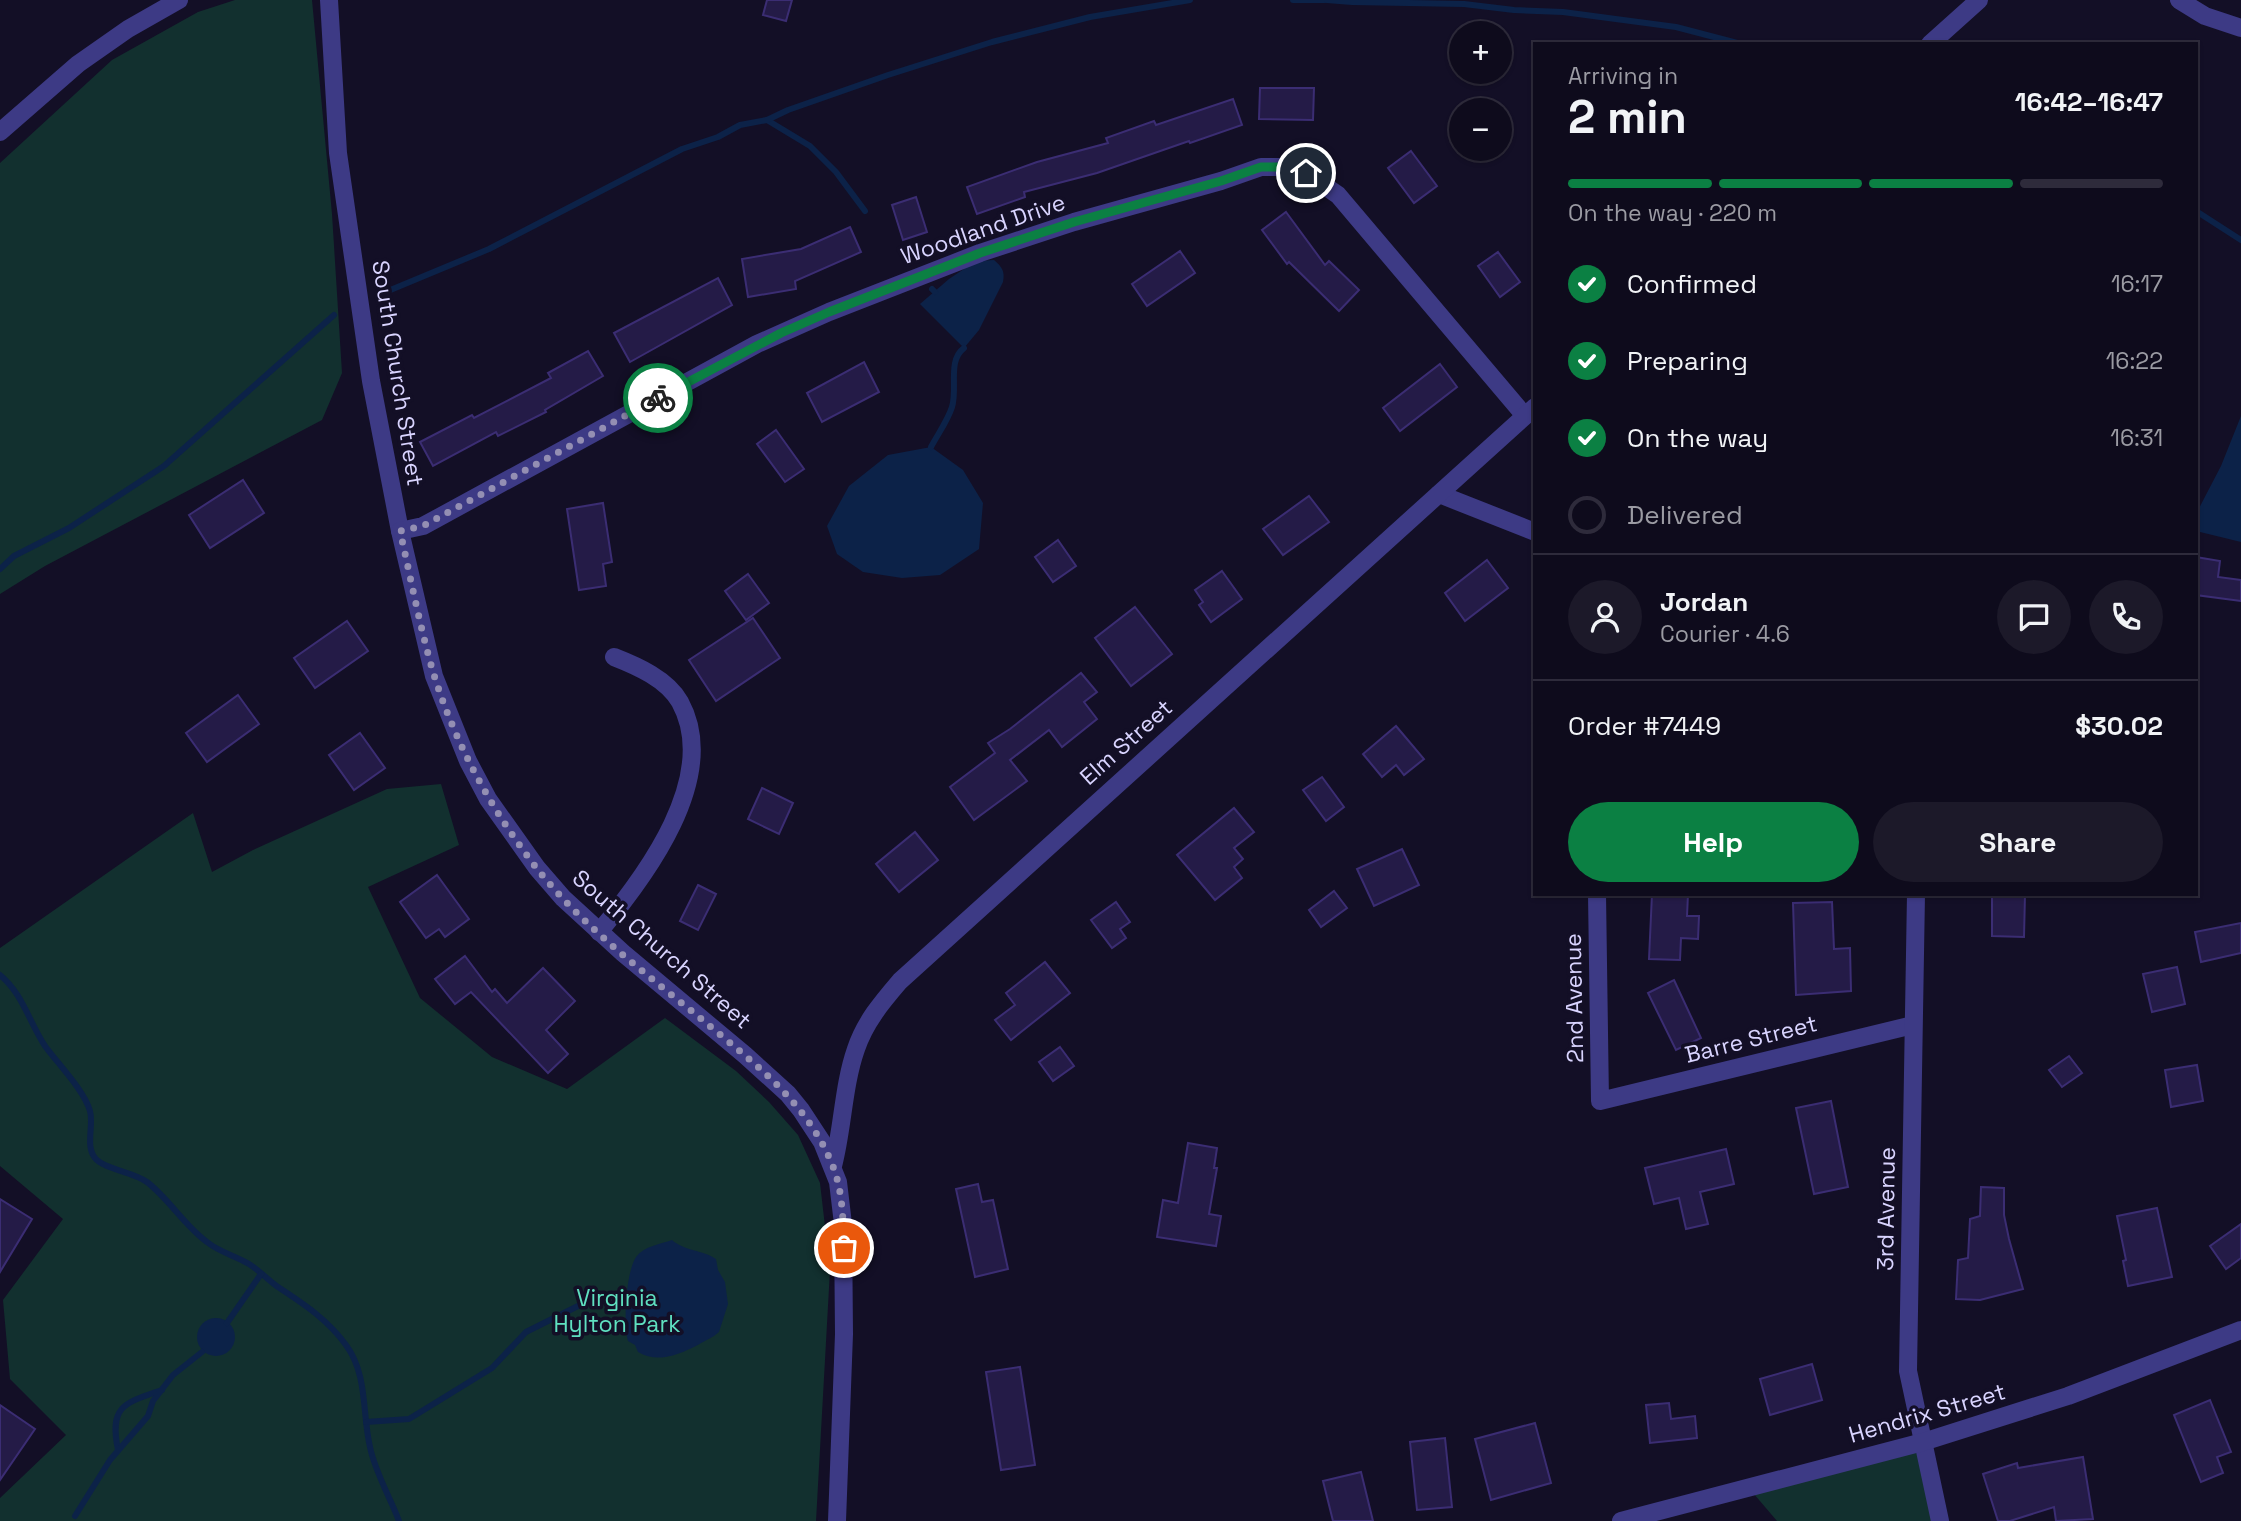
<!DOCTYPE html>
<meta charset="utf-8">
<style>
:root{--surface:#0e0b1c;--page:#1c1929;--text:#f1f3f6;--muted:#9b9ba3;--line:#2e2b3b;--accent:#0b8043}
body{margin:0;font-family:"Space Grotesk",sans-serif;background:var(--page);color:var(--text);height:100vh;display:flex;flex-direction:column;font-size:26px;white-space:nowrap}
*{box-sizing:border-box;margin:0}
p{font-size:23px;color:var(--muted)}
.icon{flex:none;width:38px;height:38px;fill:none;stroke:currentColor;stroke-width:2;stroke-linecap:round;stroke-linejoin:round}
.map{position:relative;flex:1;overflow:hidden}
.panel{position:absolute;left:1533px;top:42px;width:665px;height:854px;display:flex;flex-direction:column;background:var(--surface);border-radius:0px;box-shadow:0 2px 5px #0004,0 0 0 2px var(--line)}
.panel>*{flex:none}
.controls{position:absolute;left:1449px;top:21px;display:grid;gap:14px}
.controls a{display:grid;place-items:center;width:63px;height:63px;border-radius:50%;background:var(--surface);box-shadow:0 2px 5px #0004,0 0 0 2px var(--line);font-size:35px}
.pin{position:absolute;display:grid;place-items:center;width:60px;height:60px;color:#fff;margin:-30px;border:4px solid #fff;border-radius:50%;box-shadow:0 2px 7px #0007}
.courier{position:absolute;display:grid;place-items:center;width:70px;height:70px;margin:-35px;border:5px solid #0b8043;border-radius:50%;background:#fff;color:#222;box-shadow:0 2px 9px #0007}
.headline em{font-style:normal;font-weight:600}
.headline div{display:flex;flex-direction:column-reverse}
.headline{display:flex;align-items:center;justify-content:space-between;height:119px;padding:0 35px}
h1{font-size:46px;font-weight:600;line-height:52px}
.bar{display:grid;grid-template-columns:repeat(4,1fr);gap:10px 7px;align-content:center;height:84px;padding:0 35px}
.bar i{height:9px;border-radius:5px;background:var(--line)}
.bar .on{background:var(--accent)}
.bar p{grid-column:span 4}
.line{display:flex;align-items:center;gap:18px;padding:0 35px;border-top:2px solid var(--line)}
.line div{flex:1}
.round{display:grid;place-items:center;flex:none;width:74px;height:74px;border-radius:37px;background:var(--page)}
ol{padding:0 35px;list-style:none}
li{display:flex;align-items:center;gap:21px;height:77px}
li p{margin-inline-start:auto}
li .icon{padding:7px;border-radius:50%;background:var(--accent);color:#fff;stroke-width:4}
li:last-child{color:var(--muted)}
li i{width:38px;height:38px;border:4px solid var(--line);border-radius:50%}
.button{display:flex;gap:14px;margin-top:auto;padding:14px 35px}
.button a{flex:1;height:80px;border-radius:42px;background:var(--accent);color:#fff;font-size:28px;font-weight:600;line-height:80px;text-align:center}
.button a+a{background:var(--page);color:var(--text)}
.map>svg:first-child{display:block}
.green{fill:#12302f}
.water{fill:#0c2248}
.lines{fill:none;stroke-linecap:round;stroke-linejoin:round}
.stream{stroke:#0c2248;stroke-width:6}
.building{fill:#241b47;stroke:#3b2d73;stroke-width:2}
.minor{stroke:#3d3a85;stroke-width:18}
.done{stroke:#948fb3;stroke-width:7;stroke-dasharray:0 12.6}
.route{stroke:#0b8043;stroke-width:9}
.labels{text-anchor:middle;dominant-baseline:central;stroke-width:7;stroke-linejoin:round;paint-order:stroke}
.street-label{font-size:23px;fill:#d9d4ff;stroke:#130f26}
.park-label{font-size:23px;fill:#5fe0c0;stroke:#130f26}
</style>
<div class="map">
<svg width="2241" height="1521" viewBox="0 0 2241 1521">
<rect width="100%" height="100%" fill="#130f26"/>
<!-- green -->
<g class="green">
<polygon points="235,0 312,0 332,214 342,373 322,420 45,566 0,594 0,163 112,60 198,12"/>
<polygon points="441,784 459,845 368,887 420,998 492,1057 567,1089 665,1018 736,1071 769,1102 798,1135 820,1183 830,1270 816,1521 0,1521 0,1498 66,1435 10,1379 3,1300 63,1219 0,1166 0,948 193,813 212,872 253,850 387,789"/>
<polygon points="1923,1442 1940,1521 1777,1521 1748,1487"/>
</g>
<!-- water -->
<g class="water">
<path d="M994,260C1002,267 1005,271 1003,282L979,330L964,348L920,304L949,279L976,261Z"/>
<polygon points="2241,416 2241,542 2196,531 2196,514 2221,466"/>
<polygon points="931,447 963,470 983,503 979,549 940,575 902,578 863,572 837,554 827,526 849,486 888,455"/>
<path d="M672,1240C684,1251 703,1250 716,1259L718,1270L725,1282L728,1304L719,1332L714,1336C692,1348 663,1367 638,1352L635,1345L628,1341C623,1324 626,1272 636,1257C644,1246 661,1244 672,1240Z"/>
<circle cx="216" cy="1337" r="19"/>
</g>
<g class="lines">
<!-- stream -->
<g class="stream">
<polyline points="1293,0 1325,0"/>
<polyline points="1327,0 1352,2 1464,4 1514,10 1563,12 1676,27 1741,44"/>
<polyline points="767,120 810,146 836,172 865,211"/>
<polyline points="2196,211 2241,240"/>
<polyline points="932,289 935,292"/>
<polyline points="388,291 489,249 682,149 718,137 740,125 767,120 788,110 888,75 992,42 1090,17 1190,0"/>
<path d="M931,447C938,434 948,420 952,407C958,388 947,361 964,348"/>
<polyline points="0,569 14,556 69,528 164,466 334,315"/>
<path d="M0,975C23,994 29,1022 45,1046C58,1064 84,1090 90,1111C94,1125 85,1146 95,1158C103,1169 134,1172 147,1182C169,1199 184,1225 207,1242C219,1252 236,1256 249,1264C260,1271 268,1280 278,1287C304,1304 328,1320 346,1345C368,1375 362,1413 370,1447C375,1472 390,1497 399,1521"/>
<polyline points="227,1323 261,1274"/>
<polyline points="366,1422 409,1419 492,1368 526,1332 594,1298 627,1295"/>
<path d="M118,1450C109,1406 124,1403 162,1390"/>
<polyline points="75,1516 110,1460 148,1416 153,1401 173,1375 202,1352"/>
</g>
</g>
<!-- building -->
<g class="building">
<polygon points="767,0 792,0 786,21 763,15"/>
<polygon points="1260,88 1314,88 1313,120 1259,119"/>
<polygon points="1233,99 1242,125 1190,143 1189,141 1097,173 1024,192 1025,197 977,214 967,187 1037,162 1108,143 1106,138 1154,121 1156,125"/>
<polygon points="1411,151 1437,186 1414,203 1388,168"/>
<polygon points="916,197 927,232 903,240 892,205"/>
<polygon points="1286,212 1325,265 1329,261 1359,290 1339,311 1289,262 1287,264 1262,230"/>
<polygon points="850,227 861,252 795,281 796,289 748,297 742,259 801,249"/>
<polygon points="1180,251 1195,273 1147,306 1132,284"/>
<polygon points="1498,252 1520,282 1500,297 1478,266"/>
<polygon points="718,278 732,305 630,362 614,333"/>
<polygon points="588,351 603,376 545,410 546,412 498,436 496,432 433,466 420,442 472,415 474,418 551,378 548,373"/>
<polygon points="864,362 879,392 822,422 807,393"/>
<polygon points="1440,364 1457,387 1400,431 1383,408"/>
<polygon points="776,430 804,469 785,482 757,444"/>
<polygon points="243,480 264,513 210,548 189,515"/>
<polygon points="1309,496 1329,522 1283,555 1263,529"/>
<polygon points="603,503 612,562 603,564 606,586 579,590 567,509"/>
<polygon points="1058,540 1076,566 1053,582 1035,557"/>
<polygon points="2196,557 2220,561 2218,577 2241,580 2241,601 2196,595"/>
<polygon points="1487,560 1508,588 1465,621 1445,593"/>
<polygon points="1222,571 1242,599 1211,622 1199,605 1203,602 1195,590"/>
<polygon points="748,574 769,603 746,620 725,591"/>
<polygon points="1135,607 1172,654 1131,686 1095,638"/>
<polygon points="753,618 780,658 716,701 689,660"/>
<polygon points="347,621 368,651 315,688 294,658"/>
<polygon points="1081,673 1097,692 1084,702 1097,719 1062,747 1049,730 1010,760 1027,781 974,820 950,787 995,753 988,743 1010,729"/>
<polygon points="238,695 259,724 207,762 186,733"/>
<polygon points="1396,726 1424,759 1404,775 1396,765 1382,777 1363,754"/>
<polygon points="360,733 385,768 354,790 329,755"/>
<polygon points="1322,777 1344,807 1326,821 1303,790"/>
<polygon points="762,788 793,803 779,834 748,819"/>
<polygon points="1234,808 1254,832 1234,848 1243,859 1234,867 1242,878 1215,900 1177,855"/>
<polygon points="915,832 938,860 899,892 876,864"/>
<polygon points="1402,849 1419,885 1374,906 1357,869"/>
<polygon points="437,875 469,919 445,937 439,929 426,938 400,902"/>
<polygon points="698,885 716,894 698,930 680,921"/>
<polygon points="1334,891 1347,908 1321,927 1309,910"/>
<polygon points="1652,894 1688,894 1687,916 1699,916 1698,939 1681,938 1680,960 1649,959"/>
<polygon points="1992,894 2025,894 2024,937 1992,936"/>
<polygon points="1116,902 1130,922 1120,929 1126,938 1112,948 1091,920"/>
<polygon points="1832,902 1834,949 1850,948 1851,991 1796,995 1793,903"/>
<polygon points="2241,923 2241,953 2201,962 2195,932"/>
<polygon points="465,956 492,992 495,989 507,1003 543,968 575,1001 546,1030 568,1054 548,1073 471,992 455,1004 435,979"/>
<polygon points="1045,962 1070,993 1011,1040 995,1020 1015,1005 1006,993"/>
<polygon points="2177,967 2185,1004 2152,1012 2143,974"/>
<polygon points="1674,980 1701,1038 1676,1050 1648,993"/>
<polygon points="1060,1047 1074,1066 1053,1081 1039,1062"/>
<polygon points="2069,1056 2082,1073 2062,1087 2049,1070"/>
<polygon points="2197,1065 2203,1101 2171,1107 2165,1070"/>
<polygon points="1831,1101 1848,1187 1814,1194 1796,1108"/>
<polygon points="1188,1143 1217,1148 1214,1168 1217,1168 1209,1214 1221,1216 1216,1246 1157,1237 1163,1200 1178,1203"/>
<polygon points="1726,1149 1734,1184 1700,1192 1708,1224 1686,1229 1679,1198 1654,1204 1645,1168"/>
<polygon points="978,1184 982,1202 993,1200 1008,1269 975,1277 956,1189"/>
<polygon points="1981,1187 2004,1188 2004,1215 2009,1239 2023,1289 1980,1300 1956,1299 1958,1260 1968,1258 1970,1219 1980,1216"/>
<polygon points="0,1199 32,1219 0,1272"/>
<polygon points="2157,1208 2172,1277 2128,1286 2123,1261 2126,1260 2117,1216"/>
<polygon points="2241,1224 2241,1258 2226,1269 2210,1246"/>
<polygon points="1812,1364 1822,1400 1770,1415 1760,1379"/>
<polygon points="1020,1367 1035,1465 1001,1470 986,1372"/>
<polygon points="2210,1400 2231,1452 2217,1457 2223,1473 2201,1482 2174,1415"/>
<polygon points="1669,1403 1671,1419 1695,1416 1697,1438 1650,1443 1646,1405"/>
<polygon points="0,1405 35,1429 0,1480"/>
<polygon points="1535,1423 1551,1483 1491,1500 1475,1439"/>
<polygon points="1445,1438 1452,1507 1417,1510 1410,1442"/>
<polygon points="2083,1457 2093,1519 2056,1521 2054,1507 2010,1521 1998,1521 1983,1474 2017,1463 2018,1468"/>
<polygon points="1361,1472 1373,1521 1333,1521 1323,1481"/>
</g>
<g class="lines">
<!-- minor -->
<g class="minor">
<polyline points="329,0 338,153 371,381 400,531 434,676 468,761 488,799 537,868 563,898 623,953 745,1055 788,1094 801,1110 822,1142 838,1182 843,1224 844,1334 837,1521"/>
<polyline points="2179,0 2205,16 2241,28"/>
<polyline points="1930,44 1979,0"/>
<polyline points="0,132 78,64 128,29 179,0"/>
<polyline points="1439,494 1535,532"/>
<polyline points="400,531 423,526 757,344 829,312 980,253 1074,222 1221,181 1261,167 1281,167 1306,173 1338,195 1525,416"/>
<polyline points="1597,894 1600,1101 1913,1025"/>
<polyline points="1916,894 1908,1371 1940,1521"/>
<path d="M599,932C645,877 721,777 680,702C667,679 637,666 614,657"/>
<path d="M833,1166C843,1128 843,1086 856,1049C865,1022 882,1002 900,981L1535,407"/>
<polyline points="1621,1521 1923,1442 2068,1396 2241,1330"/>
</g>
</g>
<g class="lines">
<!-- done -->
<path class="done" d="M658,398L423,526L400,531C411,579 420,628 434,675C456,745 491,809 535,866C584,929 651,977 711,1027C759,1067 808,1105 832,1164C843,1190 843,1220 844,1248"/>
<!-- route -->
<polyline class="route" points="658,398 781,333 829,312 980,253 1074,222 1221,181 1261,167 1281,167 1306,173"/>
</g>
<g class="labels">
<!-- street labels -->
<g class="street-label">
<text transform="translate(983 229) rotate(-19)">Woodland Drive</text>
<text transform="translate(398 373) rotate(81)">South Church Street</text>
<text transform="translate(1126 742) rotate(-42)">Elm Street</text>
<text transform="translate(662 949) rotate(41)">South Church Street</text>
<text transform="translate(1574 998) rotate(-91)">2nd Avenue</text>
<text transform="translate(1751 1039) rotate(-14)">Barre Street</text>
<text transform="translate(1886 1209) rotate(-89)">3rd Avenue</text>
<text transform="translate(1927 1413) rotate(-16)">Hendrix Street</text>
</g>
<!-- park labels -->
<g class="park-label">
<text x="617" y="1298">Virginia<tspan x="617" dy="26">Hylton Park</tspan></text>
</g>
</g>
</svg>
<div class="controls">
<a>+</a>
<a>−</a>
</div>
<div class="pin" style="left:844px;top:1248px;background:#ea580c"><svg class="icon" aria-label="bag" viewBox="0 0 24 24"><path d="M5 8h14l-1 12H6zM9 8a3 3 0 0 1 6 0"/></svg></div>
<div class="pin" style="left:1306px;top:173px;background:#1f2937"><svg class="icon" aria-label="home" viewBox="0 0 24 24"><path d="M3 11l9-7 9 7M6 9v11h12V9"/></svg></div>
<div class="courier" style="left:658px;top:398px"><svg class="icon" aria-label="bike" viewBox="0 0 24 24"><circle cx="6" cy="16" r="4"/><circle cx="18" cy="16" r="4"/><path d="M6 16l4-8h5l3 8M10 8l3 8H6M13 5h3"/></svg></div>
<section class="panel">
<div class="headline"><div><h1>2 min</h1><p>Arriving in</p></div><em>16:42–16:47</em></div>
<div class="bar"><i class="on"></i><i class="on"></i><i class="on"></i><i></i><p>On the way · 220 m</p></div>
<ol>
<li><svg class="icon" aria-label="check" viewBox="0 0 24 24"><path d="M5 12l5 5 9-10"/></svg>Confirmed<p>16:17</p></li>
<li><svg class="icon" aria-label="check" viewBox="0 0 24 24"><path d="M5 12l5 5 9-10"/></svg>Preparing<p>16:22</p></li>
<li><svg class="icon" aria-label="check" viewBox="0 0 24 24"><path d="M5 12l5 5 9-10"/></svg>On the way<p>16:31</p></li>
<li><i></i>Delivered</li>
</ol>
<div class="line" style="height:126px"><a class="round"><svg class="icon" aria-label="person" viewBox="0 0 24 24"><circle cx="12" cy="8" r="4"/><path d="M4 21q1-7 8-7t8 7"/></svg></a><div><b>Jordan</b><p>Courier · 4.6</p></div><a class="round"><svg class="icon" aria-label="chat" viewBox="0 0 24 24"><path d="M4 5h16v11H9l-5 4z"/></svg></a><a class="round"><svg class="icon" aria-label="phone" viewBox="0 0 24 24"><path d="M5 4h4l2 5-3 2q2 4 5 5l2-3 5 2v4C11 20 4 13 5 4z"/></svg></a></div>
<div class="line" style="height:91px"><div>Order #7449</div><b>$30.02</b></div>
<div class="button"><a>Help</a><a>Share</a></div>
</section>
</div>
